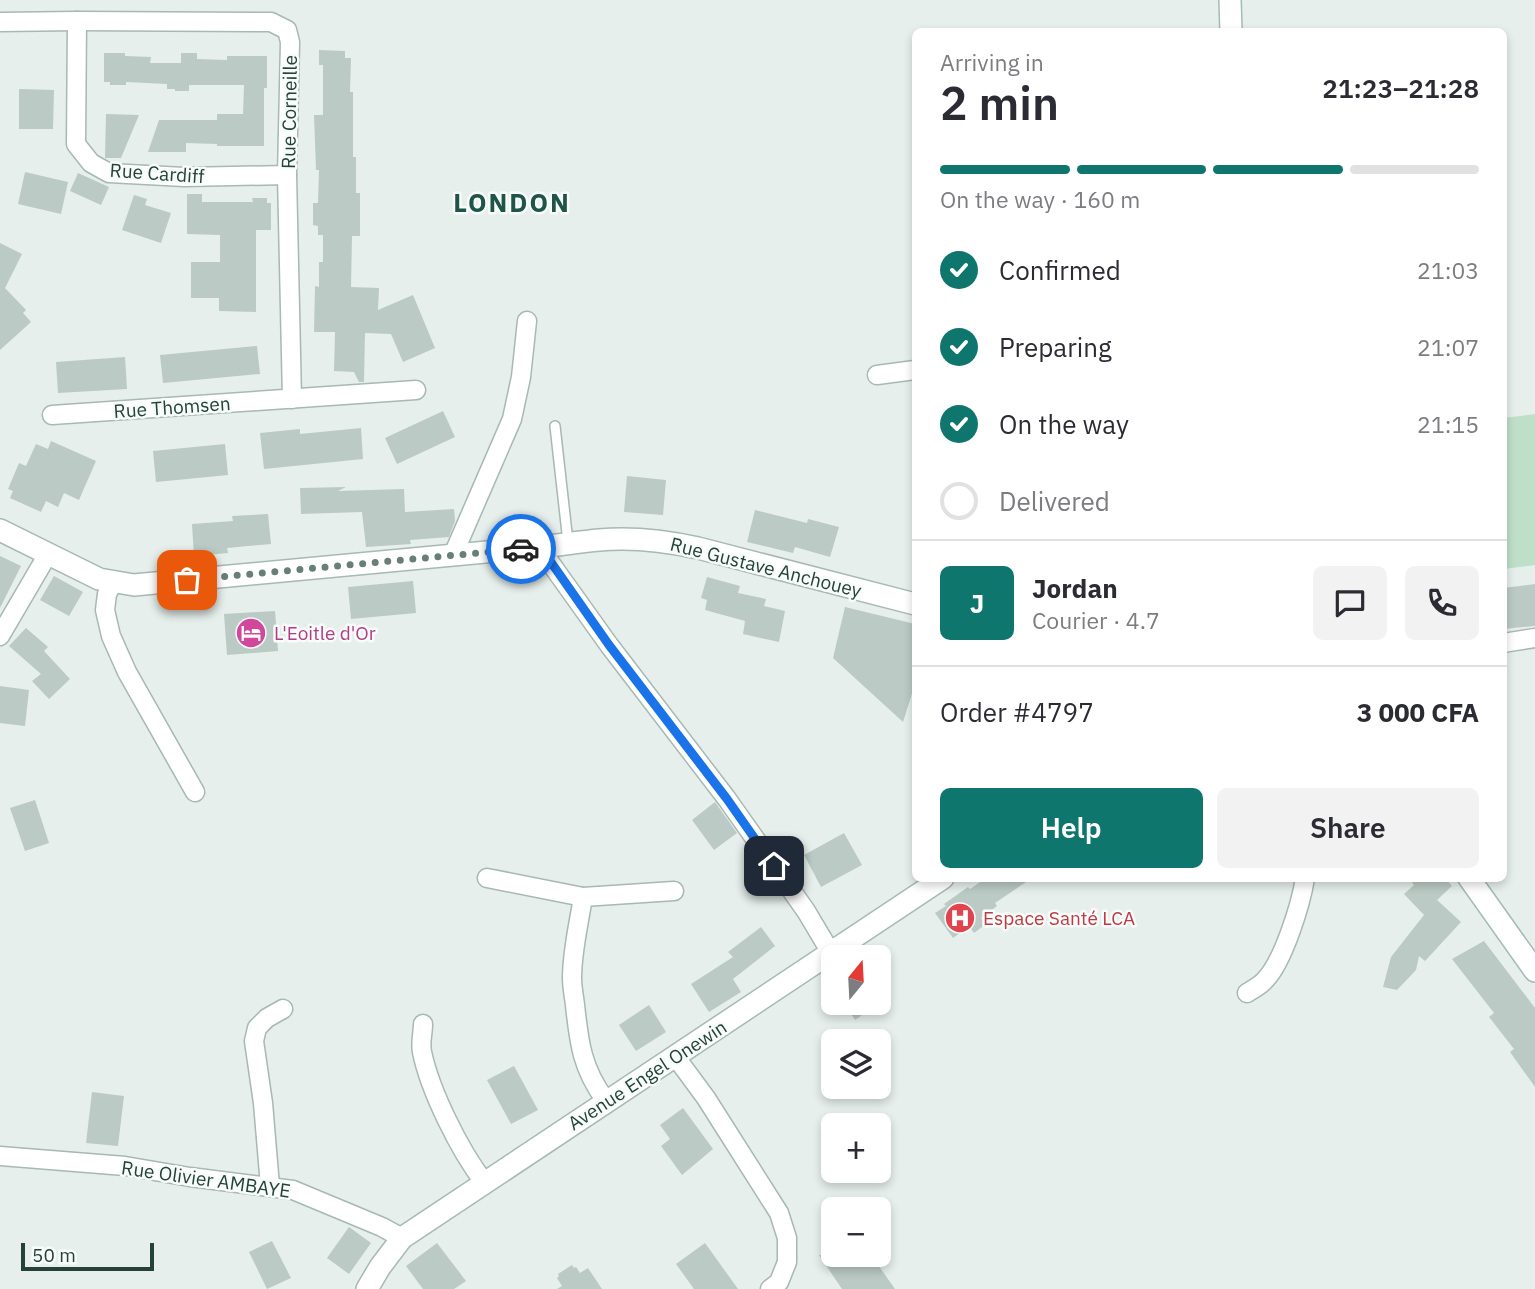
<!DOCTYPE html>
<meta charset="utf-8">
<style>
:root{--surface:#fff;--page:#f2f2f3;--text:#2b2b33;--muted:#7c7c81;--line:#e1e1e2;--accent:#0f766e}
body{margin:0;font-family:"IBM Plex Sans",sans-serif;background:var(--page);color:var(--text);height:100vh;display:flex;flex-direction:column;font-size:26px;white-space:nowrap}
*{box-sizing:border-box;margin:0}
p{font-size:23px;color:var(--muted)}
.icon{flex:none;width:38px;height:38px;fill:none;stroke:currentColor;stroke-width:2;stroke-linecap:round;stroke-linejoin:round}
.map{position:relative;flex:1;overflow:hidden}
.details{position:absolute;left:912px;top:28px;width:595px;height:854px;display:flex;flex-direction:column;background:var(--surface);border-radius:10px;box-shadow:0 4px 10px #0003}
.details>*{flex:none}
.needle{width:46px;rotate:18deg}
.buttons{position:absolute;left:821px;top:945px;display:grid;gap:14px}
.buttons a{display:grid;place-items:center;width:70px;height:70px;border-radius:10px;background:var(--surface);box-shadow:0 4px 10px #0003;font-size:35px}
.scale{position:absolute;left:21px;bottom:18px;width:133px;box-sizing:border-box;padding-left:7px;border:4px solid #24423a;border-top:0;font-size:19px;line-height:24px;white-space:nowrap;color:#24423a;-webkit-text-stroke:5px #f7fbf9;paint-order:stroke}
.pin{position:absolute;display:grid;place-items:center;width:60px;height:60px;color:#fff;margin:-30px;border-radius:14px;box-shadow:0 4px 10px #0006}
.courier{position:absolute;display:grid;place-items:center;width:70px;height:70px;margin:-35px;border:5px solid #1a73e8;border-radius:50%;background:#fff;color:#222;box-shadow:0 2px 9px #0007}
.overview em{font-style:normal;font-weight:600}
.overview div{display:flex;flex-direction:column-reverse}
.overview{display:flex;align-items:center;justify-content:space-between;height:119px;padding:0 28px}
h1{font-size:46px;font-weight:600;line-height:52px}
.bar{display:grid;grid-template-columns:repeat(4,1fr);gap:10px 7px;align-content:center;height:84px;padding:0 28px}
.bar i{height:9px;border-radius:5px;background:var(--line)}
.bar .on{background:var(--accent)}
.bar p{grid-column:span 4}
.line{display:flex;align-items:center;gap:18px;padding:0 28px;border-top:2px solid var(--line)}
.line div{flex:1}
.round{display:grid;place-items:center;flex:none;width:74px;height:74px;border-radius:10px;background:var(--page)}
ol{padding:0 28px;list-style:none}
li{display:flex;align-items:center;gap:21px;height:77px}
li p{margin-inline-start:auto}
li .icon{padding:7px;border-radius:50%;background:var(--accent);color:#fff;stroke-width:4}
li:last-child{color:var(--muted)}
li i{width:38px;height:38px;border:4px solid var(--line);border-radius:50%}
.cta{display:flex;gap:14px;margin-top:auto;padding:14px 28px}
.cta a{flex:1;height:80px;border-radius:10px;background:var(--accent);color:#fff;font-size:28px;font-weight:600;line-height:80px;text-align:center}
.cta a+a{background:var(--page);color:var(--text)}
.map>svg:first-child{display:block}
.green{fill:#bfe0c8}
.building{fill:#bbcac4}
.lines{fill:none;stroke-linecap:round;stroke-linejoin:round}
.service-casing{stroke:#a8b8b2;stroke-width:12}
.minor-casing{stroke:#a8b8b2;stroke-width:21}
.tertiary-casing{stroke:#a8b8b2;stroke-width:24}
.secondary-casing{stroke:#a4bbb3;stroke-width:24}
.service{stroke:#fff;stroke-width:9}
.minor{stroke:#fff;stroke-width:18}
.tertiary{stroke:#fff;stroke-width:21}
.secondary{stroke:#fff;stroke-width:21}
.done{stroke:#687f78;stroke-width:7;stroke-dasharray:0 12.6}
.route{stroke:#1a73e8;stroke-width:9}
.labels{text-anchor:middle;dominant-baseline:central;stroke-width:5;stroke-linejoin:round;paint-order:stroke}
.street-label{font-size:19px;fill:#24423a;stroke:#f7fbf9}
.hotel-label{font-size:19px;fill:#b23c85;stroke:#f7fbf9;text-anchor:start}
.health-label{font-size:19px;fill:#be3a42;stroke:#f7fbf9;text-anchor:start}
.district-label{font-size:26px;font-weight:bold;letter-spacing:2px;fill:#1f5548;stroke:#f7fbf9}
</style>
<div class="map">
<svg width="1535" height="1289" viewBox="0 0 1535 1289">
<rect width="100%" height="100%" fill="#e6efeb"/>
<!-- green -->
<polygon class="green" points="1535,414 1535,565 1503,569 1503,418"/>
<!-- building -->
<g class="building">
<polygon points="319,50 345,51 345,58 351,58 350,92 353,92 353,157 356,157 356,193 360,193 360,236 352,236 351,287 379,288 378,310 413,295 435,348 403,362 391,334 365,333 364,382 359,382 354,372 334,371 335,332 314,332 315,286 319,287 319,262 323,262 323,235 318,235 318,226 313,225 313,203 318,203 319,170 316,170 314,115 323,115 323,65 319,65"/>
<polygon points="104,53 125,53 125,56 151,57 150,63 181,63 181,53 197,53 197,59 227,60 227,56 267,56 267,88 264,88 264,146 217,146 217,144 186,143 186,152 148,152 159,120 217,120 217,114 243,114 244,85 189,85 189,91 175,91 175,89 167,89 167,84 126,82 126,85 110,85 110,82 104,82"/>
<polygon points="19,89 54,90 53,129 19,129"/>
<polygon points="106,114 139,115 121,158 105,158"/>
<polygon points="25,172 68,182 61,214 18,204"/>
<polygon points="78,173 109,187 101,205 70,191"/>
<polygon points="187,194 202,194 202,202 253,202 252,198 267,198 267,203 271,203 271,230 256,230 256,312 219,311 219,298 191,298 191,262 220,262 220,235 187,234"/>
<polygon points="134,195 147,199 145,205 171,213 161,243 122,230"/>
<polygon points="0,243 22,254 5,288 26,310 23,313 31,322 0,350"/>
<polygon points="257,346 260,374 163,383 160,355"/>
<polygon points="125,357 127,389 58,393 56,362"/>
<polygon points="443,411 455,437 397,464 385,438"/>
<polygon points="361,428 363,459 264,469 260,433 300,429 300,434"/>
<polygon points="51,441 96,461 79,500 64,493 58,507 46,501 41,512 10,498 13,491 8,489 19,463 26,466 36,444 48,449"/>
<polygon points="225,444 228,475 156,482 153,451"/>
<polygon points="627,476 666,480 663,515 624,512"/>
<polygon points="346,487 338,491 404,489 405,512 454,509 455,521 449,537 410,540 411,544 366,547 362,512 301,514 300,488"/>
<polygon points="755,510 807,523 808,519 839,527 830,557 795,547 793,553 747,542"/>
<polygon points="268,514 271,544 227,548 228,553 194,556 192,524 233,521 232,516"/>
<polygon points="0,556 21,566 0,608"/>
<polygon points="54,576 83,592 69,616 40,600"/>
<polygon points="707,577 740,586 738,593 766,599 764,606 785,611 779,642 743,634 745,621 705,610 707,600 701,598"/>
<polygon points="413,581 416,613 351,619 348,587"/>
<polygon points="1535,584 1535,626 1503,629 1503,588"/>
<polygon points="845,607 915,624 915,684 903,722 833,658"/>
<polygon points="275,611 278,651 227,655 224,614"/>
<polygon points="26,628 48,647 44,651 70,679 49,699 32,681 41,674 9,646"/>
<polygon points="0,686 29,690 25,726 0,723"/>
<polygon points="35,800 49,843 25,851 10,808"/>
<polygon points="715,802 737,833 714,850 692,820"/>
<polygon points="844,833 862,865 821,887 804,855"/>
<polygon points="986,878 1032,878 995,903 997,906 981,918 986,924 974,933 969,926 953,938 935,913 946,906 944,904 968,887 970,889"/>
<polygon points="1409,878 1445,878 1452,886 1437,900 1461,922 1425,961 1419,956 1416,970 1397,990 1383,987 1391,957 1424,915 1404,894 1414,885"/>
<polygon points="761,927 775,946 733,979 741,992 709,1012 691,984 733,957 728,952"/>
<polygon points="1484,941 1535,1008 1535,1087 1510,1052 1514,1049 1489,1017 1494,1013 1452,959"/>
<polygon points="844,1003 880,1003 855,1020"/>
<polygon points="649,1005 666,1032 636,1051 619,1025"/>
<polygon points="514,1066 538,1110 511,1124 487,1080"/>
<polygon points="92,1092 124,1096 118,1146 86,1143"/>
<polygon points="683,1108 713,1149 682,1175 661,1146 670,1139 660,1125"/>
<polygon points="349,1227 371,1243 349,1274 327,1258"/>
<polygon points="272,1241 291,1278 267,1289 249,1252"/>
<polygon points="437,1243 466,1281 454,1289 423,1289 406,1266"/>
<polygon points="705,1243 738,1289 694,1289 676,1264"/>
<polygon points="819,1255 871,1255 895,1289 842,1289"/>
<polygon points="572,1265 574,1268 576,1267 580,1273 588,1268 602,1289 557,1289 562,1286 557,1278 559,1276 558,1274"/>
</g>
<g class="lines">
<!-- service casing -->
<g class="service-casing">
<polyline id="service" points="555,426 568,542"/>
</g>
<!-- minor casing -->
<g class="minor-casing">
<g id="minor">
<polyline points="77,21 76,144 91,163 109,173 184,177 287,175"/>
<polyline points="0,22 77,21 271,22 287,30 290,42 287,175 292,399"/>
<polyline points="877,375 915,370"/>
<polyline points="52,415 416,390"/>
<polyline points="539,547 609,645 727,799 806,911 831,953"/>
<polyline points="453,555 512,419 521,377 527,321"/>
<polyline points="113,582 107,594 105,610 111,636 127,672 195,792"/>
<polyline points="0,636 48,554"/>
<polyline points="1503,643 1535,638"/>
<polyline points="487,878 583,897"/>
<path d="M1247,993C1253,989 1261,985 1265,980C1283,962 1301,904 1305,878"/>
<path d="M423,1024C423,1033 420,1043 422,1052C430,1091 460,1151 484,1182"/>
<polyline points="675,1056 706,1098 779,1213 787,1238 787,1262 779,1282 770,1289"/>
<path d="M606,1101C582,1069 579,1043 575,1005C574,996 572,987 572,978C572,951 579,923 583,897L674,891"/>
<polyline points="0,1156 125,1166 190,1177 293,1190 382,1227 402,1238"/>
<polyline points="270,1186 263,1103 254,1041 257,1028 267,1018 283,1009"/>
</g>
</g>
<!-- tertiary casing -->
<g class="tertiary-casing">
<g id="tertiary">
<path d="M0,530L99,579L134,585L539,547C559,545 579,542 599,540C632,537 666,541 698,548L915,604"/>
<polyline points="367,1289 380,1267 402,1238 943,878"/>
</g>
</g>
<!-- secondary casing -->
<g class="secondary-casing">
<g id="secondary">
<polyline points="1230,0 1231,32"/>
<polyline points="1469,878 1535,971"/>
</g>
</g>
<!-- service -->
<use href="#service" class="service"/>
<!-- minor -->
<use href="#minor" class="minor"/>
<!-- tertiary -->
<use href="#tertiary" class="tertiary"/>
<!-- secondary -->
<use href="#secondary" class="secondary"/>
</g>
<g class="lines">
<!-- done -->
<polyline class="done" points="187,580 521,549"/>
<!-- route -->
<polyline class="route" points="521,549 539,547 548,558 609,645 727,799 774,866"/>
</g>
<!-- icons -->
<defs>
<g id="hotel-disc" transform="scale(1.575)"><circle r="9.5" fill="#d1479c" stroke="#f7fbf9"/><path d="M-6-4.5h1.5V1H6V5H4.5V3h-9V5H-6ZM-4 0a1.8 1.8 0 1 1 3.6 0ZM.5 0V-2.5h3Q6-2.5 6 0Z" fill="#fff"/></g>
<g id="hospital-disc" transform="scale(1.575)"><circle r="9.5" fill="#e0444e" stroke="#f7fbf9"/><path d="M-5-5h3v3.5h4V-5h3V5h-3V1.5h-4V5h-3Z" fill="#fff"/></g>
</defs>
<g fill-rule="evenodd">
<use href="#hotel-disc" x="251" y="633"/>
<use href="#hospital-disc" x="960" y="918"/>
</g>
<g class="labels">
<!-- street labels -->
<g class="street-label">
<text transform="translate(289 112) rotate(-89)">Rue Corneille</text>
<text transform="translate(157 173) rotate(4)">Rue Cardiff</text>
<text transform="translate(172 407) rotate(-4)">Rue Thomsen</text>
<text transform="translate(766 567) rotate(14)">Rue Gustave Anchouey</text>
<text transform="translate(647 1075) rotate(-33)">Avenue Engel Onewin</text>
<text transform="translate(206 1179) rotate(8)">Rue Olivier AMBAYE</text>
</g>
<!-- hotel labels -->
<g class="hotel-label">
<text x="274" y="633">L'Eoitle d'Or</text>
</g>
<!-- health labels -->
<g class="health-label">
<text x="983" y="918">Espace Santé LCA</text>
</g>
<!-- district labels -->
<g class="district-label">
<text x="512" y="202">LONDON</text>
</g>
</g>
</svg>
<div class="buttons">
<a><svg class="needle" viewBox="-14 -14 28 28"><path d="M0-13l5 13h-10z" fill="#e53935"/><path d="M0 13l5-13h-10z" fill="#7c7c81"/></svg></a>
<a><svg class="icon" aria-label="layers" viewBox="0 0 24 24"><path d="M12 4l9 5-9 5-9-5zM3 14l9 5 9-5"/></svg></a>
<a>+</a>
<a>−</a>
</div>
<div class="scale">50 m</div>
<div class="pin" style="left:187px;top:580px;background:#ea580c"><svg class="icon" aria-label="bag" viewBox="0 0 24 24"><path d="M5 8h14l-1 12H6zM9 8a3 3 0 0 1 6 0"/></svg></div>
<div class="pin" style="left:774px;top:866px;background:#1f2937"><svg class="icon" aria-label="home" viewBox="0 0 24 24"><path d="M3 11l9-7 9 7M6 9v11h12V9"/></svg></div>
<div class="courier" style="left:521px;top:549px"><svg class="icon" aria-label="car" viewBox="0 0 24 24"><path d="M5 17H2v-5l4-1 3-4h7l3 4 3 1v5h-3M9 17h6M6 11h13"/><circle cx="7" cy="17" r="2"/><circle cx="17" cy="17" r="2"/></svg></div>
<section class="details">
<div class="overview"><div><h1>2 min</h1><p>Arriving in</p></div><em>21:23–21:28</em></div>
<div class="bar"><i class="on"></i><i class="on"></i><i class="on"></i><i></i><p>On the way · 160 m</p></div>
<ol>
<li><svg class="icon" aria-label="check" viewBox="0 0 24 24"><path d="M5 12l5 5 9-10"/></svg>Confirmed<p>21:03</p></li>
<li><svg class="icon" aria-label="check" viewBox="0 0 24 24"><path d="M5 12l5 5 9-10"/></svg>Preparing<p>21:07</p></li>
<li><svg class="icon" aria-label="check" viewBox="0 0 24 24"><path d="M5 12l5 5 9-10"/></svg>On the way<p>21:15</p></li>
<li><i></i>Delivered</li>
</ol>
<div class="line" style="height:126px"><b class="round" style="background:var(--accent);color:#fff">J</b><div><b>Jordan</b><p>Courier · 4.7</p></div><a class="round"><svg class="icon" aria-label="chat" viewBox="0 0 24 24"><path d="M4 5h16v11H9l-5 4z"/></svg></a><a class="round"><svg class="icon" aria-label="phone" viewBox="0 0 24 24"><path d="M5 4h4l2 5-3 2q2 4 5 5l2-3 5 2v4C11 20 4 13 5 4z"/></svg></a></div>
<div class="line" style="height:91px"><div>Order #4797</div><b>3 000 CFA</b></div>
<div class="cta"><a>Help</a><a>Share</a></div>
</section>
</div>
